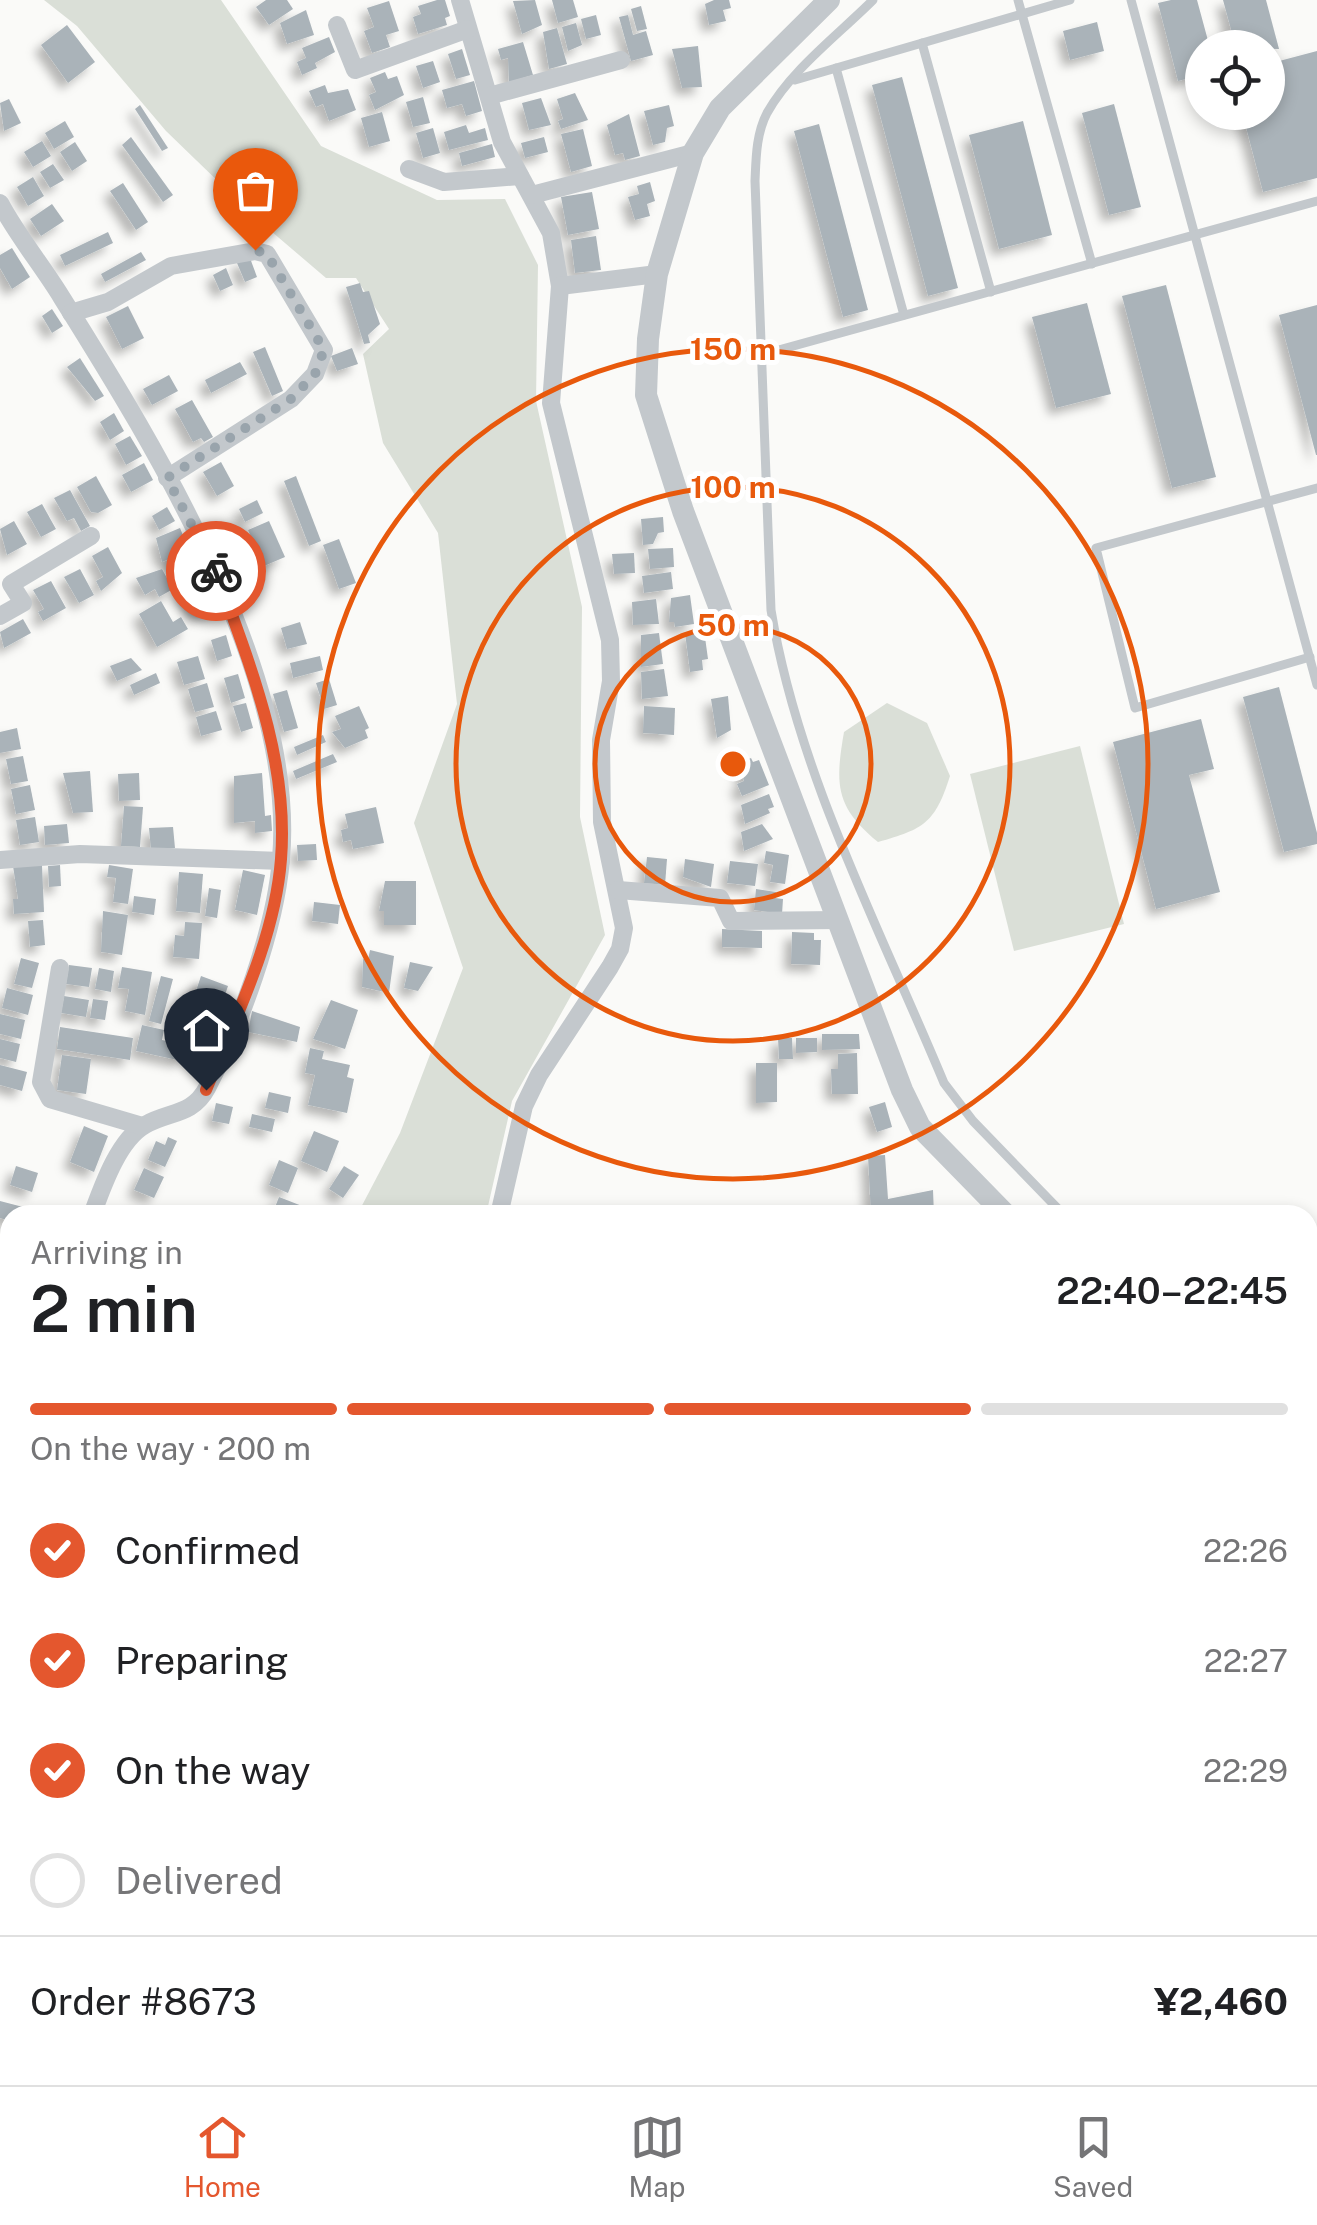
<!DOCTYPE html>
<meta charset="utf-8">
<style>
:root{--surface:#fff;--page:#f6f6f6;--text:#202124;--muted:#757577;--line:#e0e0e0;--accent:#e4572e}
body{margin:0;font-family:"Public Sans",sans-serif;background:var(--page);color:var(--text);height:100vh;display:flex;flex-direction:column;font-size:38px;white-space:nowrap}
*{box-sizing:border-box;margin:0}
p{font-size:32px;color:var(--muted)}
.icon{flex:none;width:55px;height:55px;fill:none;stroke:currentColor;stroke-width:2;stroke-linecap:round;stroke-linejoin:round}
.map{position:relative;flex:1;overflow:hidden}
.details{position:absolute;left:0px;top:1205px;width:1318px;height:880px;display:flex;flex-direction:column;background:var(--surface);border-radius:30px 30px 0 0;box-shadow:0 5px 15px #0003}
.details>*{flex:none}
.fabs{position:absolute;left:1185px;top:30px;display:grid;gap:20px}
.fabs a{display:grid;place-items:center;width:100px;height:100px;border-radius:50%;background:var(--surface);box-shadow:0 5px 15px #0003;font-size:50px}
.pin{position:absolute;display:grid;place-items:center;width:85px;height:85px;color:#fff;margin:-102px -42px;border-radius:50% 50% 50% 0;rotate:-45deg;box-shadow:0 0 10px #0007}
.pin .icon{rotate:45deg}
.courier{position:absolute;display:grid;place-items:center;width:100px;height:100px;margin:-50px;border:8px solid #e4572e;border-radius:50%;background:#fff;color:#222;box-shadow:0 2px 12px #0007}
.summary em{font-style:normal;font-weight:600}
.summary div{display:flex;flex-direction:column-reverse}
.summary{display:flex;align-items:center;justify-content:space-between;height:170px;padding:0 30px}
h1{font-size:65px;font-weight:600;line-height:75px}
.bar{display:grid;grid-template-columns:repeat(4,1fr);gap:15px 10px;align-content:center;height:120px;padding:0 30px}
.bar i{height:12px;border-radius:8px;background:var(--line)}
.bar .current{background:var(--accent)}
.bar p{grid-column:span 4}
.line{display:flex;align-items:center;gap:25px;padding:0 30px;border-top:2px solid var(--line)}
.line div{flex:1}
ol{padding:0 30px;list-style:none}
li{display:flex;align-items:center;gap:30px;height:110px}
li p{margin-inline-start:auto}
li .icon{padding:10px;border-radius:50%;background:var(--accent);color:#fff;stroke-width:4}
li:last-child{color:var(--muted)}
li i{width:55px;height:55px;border:5px solid var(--line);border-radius:50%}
.tab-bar{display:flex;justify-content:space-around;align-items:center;height:140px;border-top:2px solid var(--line);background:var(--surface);font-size:28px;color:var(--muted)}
.tab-bar a{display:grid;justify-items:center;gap:5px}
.tab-bar .current{color:var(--accent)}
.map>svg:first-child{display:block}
.green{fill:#dadfd7}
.building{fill:#aab3b9;filter:url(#shadow)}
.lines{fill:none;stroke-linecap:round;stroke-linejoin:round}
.service{stroke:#c3c8cc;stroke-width:9}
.minor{stroke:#c3c8cc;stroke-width:18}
.tertiary{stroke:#c3c8cc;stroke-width:22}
.done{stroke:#99a4ac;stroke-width:10;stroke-dasharray:0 18}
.route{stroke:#e4572e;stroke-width:12}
.ring{fill:none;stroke:#e8590c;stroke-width:5}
.centre{fill:#e8590c;stroke:#fff;stroke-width:5}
.ring-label{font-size:30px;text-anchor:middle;font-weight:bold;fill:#e8590c;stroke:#fff;stroke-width:10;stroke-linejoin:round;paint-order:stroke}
</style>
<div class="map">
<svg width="1317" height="2085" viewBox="0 0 1317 2085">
<defs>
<filter id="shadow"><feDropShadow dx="-7" dy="7" stdDeviation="5" flood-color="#0004"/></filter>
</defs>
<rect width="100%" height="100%" fill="#fafaf8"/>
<!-- green -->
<g class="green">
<polygon points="44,0 221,0 321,146 437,200 505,199 538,265 536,401 582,607 580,817 605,935 512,1101 486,1215 357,1215 400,1133 463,968 414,823 457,704 438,533 383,443 363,354 389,329 356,278 326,278 258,220 166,131 77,26"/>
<path d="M887,703L927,723L950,776C935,823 924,829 878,842C835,807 835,784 844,732Z"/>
<polygon points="1080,746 1124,924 1014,951 970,774"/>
<path d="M10,1770V1922C0,1954 17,1977 0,2020V1773Z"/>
</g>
<!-- building -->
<g class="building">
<polygon points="266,0 287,0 293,9 269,25 256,7"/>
<polygon points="437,0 445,0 450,16 445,18 447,25 418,34 413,17 421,14 418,6"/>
<polygon points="535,0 542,25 522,34 513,1"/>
<polygon points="552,0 573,0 578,17 558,23"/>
<polygon points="714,0 729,0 731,8 723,10 726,21 709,25 705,4"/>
<polygon points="1171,0 1197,0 1210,48 1202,48 1202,75 1178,81 1158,3"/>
<polygon points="1223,0 1266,0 1279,49 1236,48"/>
<polygon points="389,1 399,31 386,35 390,47 372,53 364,31 374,27 367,8"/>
<polygon points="641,6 647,29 637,31 631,9"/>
<polygon points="306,10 314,35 287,44 280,23"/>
<polygon points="596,15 601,35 586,39 581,19"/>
<polygon points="628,15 633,35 646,31 653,55 631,61 619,17"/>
<polygon points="1097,22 1104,51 1070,60 1063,31"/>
<polygon points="576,23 582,45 568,51 562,27"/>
<polygon points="67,25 95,62 68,83 41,45"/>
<polygon points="557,28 567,64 549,69 543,32"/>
<polygon points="329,37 335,52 315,63 317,68 302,75 297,62 306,58 302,48"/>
<polygon points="523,42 533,75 509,82 508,58 501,60 498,49"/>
<polygon points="698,46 702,87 682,88 672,49"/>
<polygon points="462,49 470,75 456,79 448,54"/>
<polygon points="1317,51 1317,178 1263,192 1242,112 1268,112 1268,64"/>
<polygon points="433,61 440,82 423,88 416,66"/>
<polygon points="385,72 388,79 397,76 404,95 375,110 369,95 376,92 370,78"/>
<polygon points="902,77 958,288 928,296 872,85"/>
<polygon points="474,81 482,111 466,116 462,104 447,108 442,90"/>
<polygon points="325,85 328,93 348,89 356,110 329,121 323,104 316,107 309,91"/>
<polygon points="575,93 588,120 561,129 558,121 563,119 557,99"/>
<polygon points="423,97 430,123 413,127 406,102"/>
<polygon points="541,98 551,125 529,130 522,103"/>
<polygon points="9,99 21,123 4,131 0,103"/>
<polygon points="1114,104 1141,207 1109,215 1082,113"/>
<polygon points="140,105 168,148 162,151 135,109"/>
<polygon points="669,105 674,126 667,128 665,142 653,145 644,111"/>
<polygon points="382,112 390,141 369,147 361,118"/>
<polygon points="629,114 640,156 625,160 623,153 615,155 607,125"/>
<polygon points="65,121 74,137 54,149 45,133"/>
<polygon points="1023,121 1052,235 999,249 969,135"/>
<polygon points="819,124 868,310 843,317 794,131"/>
<polygon points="466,125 469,133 485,128 488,140 449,150 444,132"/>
<polygon points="433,128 440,153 423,158 416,133"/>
<polygon points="583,129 592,166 571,172 561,134"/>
<polygon points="131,137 173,195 163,202 122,145"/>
<polygon points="544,137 548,152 525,158 521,143"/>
<polygon points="42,141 51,156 33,167 24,152"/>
<polygon points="75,142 87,161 72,171 60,152"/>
<polygon points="492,144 495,157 462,166 459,153"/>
<polygon points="53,164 64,180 50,188 40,172"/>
<polygon points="33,177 44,196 28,206 17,187"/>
<polygon points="650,182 655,201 647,204 650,216 635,220 628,197 639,194 637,186"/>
<polygon points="123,183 148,222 136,230 110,191"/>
<polygon points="592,192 599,229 568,235 561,197"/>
<polygon points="52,204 64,221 41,236 30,219"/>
<polygon points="108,232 113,243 65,266 60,255"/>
<polygon points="596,236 601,270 575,273 571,240"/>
<polygon points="12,248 30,277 12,289 0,268 0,255"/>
<polygon points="141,252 146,260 105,282 101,274"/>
<polygon points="250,258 257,277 245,282 237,263"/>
<polygon points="226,268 233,285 220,291 213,275"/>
<polygon points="360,283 363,292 369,291 380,324 368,335 370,343 364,344 346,287"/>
<polygon points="1166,285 1216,477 1172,488 1122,296"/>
<polygon points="1087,303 1111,394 1056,408 1032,317"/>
<polygon points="1317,305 1317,455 1316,455 1279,315"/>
<polygon points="128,306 144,338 122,349 106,317"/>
<polygon points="52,309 63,326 52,333 42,316"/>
<polygon points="265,347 283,391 272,396 253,352"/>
<polygon points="352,348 358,364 337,371 331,356"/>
<polygon points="80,358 104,396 95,401 67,367"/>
<polygon points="240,362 247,374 211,393 205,380"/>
<polygon points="169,375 178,391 152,405 143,389"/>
<polygon points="192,400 213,437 204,442 201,438 193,442 175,409"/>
<polygon points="114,413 124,431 110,440 100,422"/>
<polygon points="130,436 142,456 126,465 115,444"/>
<polygon points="221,462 234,486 217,496 203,472"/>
<polygon points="144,463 153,480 131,492 122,475"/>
<polygon points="96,476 112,505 98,513 91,512 77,487"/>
<polygon points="296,476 321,541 309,546 284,481"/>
<polygon points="70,490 90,526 81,531 74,518 67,521 54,498"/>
<polygon points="257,500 263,513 245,522 239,509"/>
<polygon points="42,504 56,529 41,537 27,512"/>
<polygon points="167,507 175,521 159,530 152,516"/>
<polygon points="663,517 664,532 658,533 653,544 643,545 641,519"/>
<polygon points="14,521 27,544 7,555 0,529"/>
<polygon points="269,521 285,557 264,566 248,530"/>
<polygon points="180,528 193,560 172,569 169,559 162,562 156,538"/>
<polygon points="339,539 356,583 339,589 323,545"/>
<polygon points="108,547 122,573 101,591 96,581 103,577 92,556"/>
<polygon points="673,548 674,567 650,569 648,549"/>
<polygon points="634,553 635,573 614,574 612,554"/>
<polygon points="80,569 94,595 79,603 64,577"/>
<polygon points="162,569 173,589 159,597 155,589 145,595 136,578"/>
<polygon points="671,572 673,589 644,593 642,576"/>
<polygon points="51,581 66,608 43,621 38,612 44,609 33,590"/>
<polygon points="205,581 215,611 195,616 183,588"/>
<polygon points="690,595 694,624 675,627 674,622 669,622 671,598"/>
<polygon points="656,599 659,624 633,625 632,602"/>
<polygon points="161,601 173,622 181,617 188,629 157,647 139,614"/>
<polygon points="23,619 31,633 4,648 0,632"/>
<polygon points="300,622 307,644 287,649 281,628"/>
<polygon points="704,630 708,659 702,660 703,670 690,672 685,633"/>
<polygon points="659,633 663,664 641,667 641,635"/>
<polygon points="226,635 232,656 217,661 211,640"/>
<polygon points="198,656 205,679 184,685 177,662"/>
<polygon points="320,656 323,670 293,678 290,663"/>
<polygon points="131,658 142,670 117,681 110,666"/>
<polygon points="664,669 668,696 642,699 641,672"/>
<polygon points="156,673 160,683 134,695 130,685"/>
<polygon points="238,674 245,698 231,703 224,678"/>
<polygon points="329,679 337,705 324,709 316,683"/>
<polygon points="207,683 214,707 195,712 188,689"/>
<polygon points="1279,687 1317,833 1317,844 1284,852 1243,697"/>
<polygon points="287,690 298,728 284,732 273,694"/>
<polygon points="728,696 731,730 717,738 711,699"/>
<polygon points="246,703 253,728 241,732 233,706"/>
<polygon points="359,706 369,728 365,730 368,738 345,748 332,732 341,729 335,716"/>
<polygon points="644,706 675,708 674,735 643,733"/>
<polygon points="216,711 222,730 201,736 196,717"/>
<polygon points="1201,719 1214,769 1189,775 1220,892 1156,909 1113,742"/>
<polygon points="17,728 21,749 0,753 0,732"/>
<polygon points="323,735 326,742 297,755 294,747"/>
<polygon points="333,754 337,762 296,779 293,771"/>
<polygon points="23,756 28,781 11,784 6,759"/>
<polygon points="751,758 753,762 759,760 769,785 742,796 737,784 744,781 739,763"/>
<polygon points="90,771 93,812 73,813 63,773"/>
<polygon points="139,773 140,800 119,801 118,774"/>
<polygon points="262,773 265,816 271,815 272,831 255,833 255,821 234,823 234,776"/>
<polygon points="30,785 35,810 16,814 11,789"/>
<polygon points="769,794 774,807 768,809 770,813 745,824 741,805"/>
<polygon points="124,806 143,807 140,847 121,846"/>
<polygon points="376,807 384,843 353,849 351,840 343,842 341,830 348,828 345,814"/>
<polygon points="35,817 39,842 20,845 16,820"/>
<polygon points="67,824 69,843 45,845 44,826"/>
<polygon points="762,824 773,839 744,851 741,832"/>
<polygon points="173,827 175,848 151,850 149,828"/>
<polygon points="316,844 317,860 298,861 297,845"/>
<polygon points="766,851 789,855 785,884 770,882 773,865 764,863"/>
<polygon points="647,857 667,859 665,885 644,883"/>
<polygon points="685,859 714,864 711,887 683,877"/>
<polygon points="730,861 758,864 755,886 727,883"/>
<polygon points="42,865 44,912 14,914 13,899 18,899 13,866"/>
<polygon points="60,865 61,886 49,887 48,866"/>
<polygon points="109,865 133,869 128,904 113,902 116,878 107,877"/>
<polygon points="243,870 265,875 257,915 235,910"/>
<polygon points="179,872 203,874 200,913 176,911"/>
<polygon points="385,881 416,881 416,925 384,925 384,911 379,911"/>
<polygon points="209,888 221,890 217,918 205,916"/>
<polygon points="756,889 776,892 775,898 783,899 782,914 754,910"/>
<polygon points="134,896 156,899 154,915 132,912"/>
<polygon points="314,902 340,905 338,924 312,921"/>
<polygon points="103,911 128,915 122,955 101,952"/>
<polygon points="43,920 45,945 30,947 28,921"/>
<polygon points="185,922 202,923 199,959 173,957 175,935 184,936"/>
<polygon points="722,929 762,931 762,948 722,947"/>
<polygon points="792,932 814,933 814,940 821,940 820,965 791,964"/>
<polygon points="370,950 394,956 389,993 362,987 363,959 368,960"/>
<polygon points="21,958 39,963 32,988 14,984"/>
<polygon points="410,962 433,967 418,991 404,988"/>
<polygon points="69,965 92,968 89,987 66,984"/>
<polygon points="122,967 152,972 145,1015 125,1011 129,989 118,988"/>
<polygon points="99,968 114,971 111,992 95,989"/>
<polygon points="161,976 173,979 161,1024 149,1021"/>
<polygon points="201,976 228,986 212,1034 184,1025 189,1010 183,1008 186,998 193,1000"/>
<polygon points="7,988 33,995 28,1015 2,1008"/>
<polygon points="64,996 89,1000 86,1017 61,1013"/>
<polygon points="93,999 108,1001 105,1020 90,1018"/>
<polygon points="331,1000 358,1010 345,1049 313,1039"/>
<polygon points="252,1011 300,1027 297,1042 248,1032"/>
<polygon points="0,1014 25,1020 21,1039 0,1034"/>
<polygon points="142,1025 164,1030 162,1040 185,1045 182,1061 136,1051"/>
<polygon points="60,1027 133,1038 130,1060 57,1049"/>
<polygon points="822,1034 859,1034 860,1049 822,1050"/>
<polygon points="778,1038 792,1038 793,1059 779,1059"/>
<polygon points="796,1038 817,1038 817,1052 796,1053"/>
<polygon points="0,1039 20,1044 16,1062 0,1058"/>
<polygon points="310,1048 324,1051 322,1059 350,1065 347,1077 354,1079 347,1113 308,1105 315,1075 305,1073"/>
<polygon points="857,1053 858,1094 832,1094 831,1069 838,1069 838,1054"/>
<polygon points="62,1055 91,1059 86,1094 57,1090"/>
<polygon points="756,1063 777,1063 777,1102 756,1103"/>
<polygon points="0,1065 27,1072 22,1091 0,1085"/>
<polygon points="269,1092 291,1097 288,1113 265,1108"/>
<polygon points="885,1102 892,1127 877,1132 869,1107"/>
<polygon points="216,1103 233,1107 229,1124 212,1121"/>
<polygon points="252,1114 275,1119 272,1132 249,1127"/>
<polygon points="84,1126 108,1136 94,1172 70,1162"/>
<polygon points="314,1131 339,1141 327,1172 301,1161"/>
<polygon points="168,1137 177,1141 165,1167 148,1160 156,1141 165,1145"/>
<polygon points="885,1155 888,1199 933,1190 934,1215 871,1215 868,1156"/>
<polygon points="279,1160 298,1168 288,1193 269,1185"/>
<polygon points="16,1166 38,1173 32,1192 10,1185"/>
<polygon points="344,1166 359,1175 343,1198 329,1189"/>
<polygon points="144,1168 164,1177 154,1198 134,1190"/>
<polygon points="279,1197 302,1206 299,1215 272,1215"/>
<polygon points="0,1201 23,1207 21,1215 10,1215 10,1221 0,1218"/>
<polygon points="10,1318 10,1354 0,1351 4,1333 0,1322 7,1325"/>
<polygon points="10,1485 10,1548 0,1542 0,1502"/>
<polygon points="1317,1562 1317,1583 1312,1585 1316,1595 1308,1599 1308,1566"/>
<polygon points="4,1577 10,1581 6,1630 0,1626 0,1603 5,1595 0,1584"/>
<polygon points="1315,1706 1317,1742 1308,1745 1308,1708"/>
</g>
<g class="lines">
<!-- service -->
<g class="service">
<path d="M873,0C838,35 791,70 767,113C756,134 756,159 755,181L771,610C798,774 881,931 944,1083L973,1121L1064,1215"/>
<polyline points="1018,0 1092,264"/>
<polyline points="1131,0 1317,685"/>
<polyline points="922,43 991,292"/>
<polyline points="836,68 904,315"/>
<polyline points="795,80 1070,0"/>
<polyline points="761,355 1317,201"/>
<polyline points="1310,657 1135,708 1096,548 1317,488"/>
<polyline points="1308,1466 1317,1475"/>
</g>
<!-- minor -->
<g class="minor">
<polyline points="460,0 502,142 551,233 560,286 551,403 610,640 611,681 601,740 602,822 624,928 620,949 610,967 539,1075 524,1106 499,1215"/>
<polyline points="337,25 355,70 468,29"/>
<polyline points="489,96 621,60"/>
<polyline points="409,169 444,182 520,176"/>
<polyline points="532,195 693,153"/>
<path d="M0,203C18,237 42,265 62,298C156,448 297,677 281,859C275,931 240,1025 207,1088C192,1116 169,1111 145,1125C118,1140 102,1188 92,1215"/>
<polyline points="560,286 657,274"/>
<polyline points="71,313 108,302 171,266 255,251 267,254 324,350 315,374 291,399 167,478"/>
<polyline points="0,616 23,603 11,584 91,536"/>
<polyline points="0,860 80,854 281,861"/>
<polyline points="618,890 720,898 731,921 839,920"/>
<polyline points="60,968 41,1082 50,1099 142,1126"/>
<polyline points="0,1431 10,1415"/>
<polyline points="1308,1635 1317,1631"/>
<polyline points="0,1836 10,1827"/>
<polyline points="1308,2051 1317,2057"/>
<polyline points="217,2075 237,2085"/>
<polyline points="880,2075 902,2085"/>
<polyline points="109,2085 122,2075"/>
</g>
<!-- tertiary -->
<g class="tertiary">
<polyline points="829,0 720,108 693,153 657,274 648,339 646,395 683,511 902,1090 920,1127 1006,1215"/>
<polyline points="1308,1523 1317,1532"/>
</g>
</g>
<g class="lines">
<!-- done -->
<polyline class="done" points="216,571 167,478 291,399 315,374 324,350 267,254 255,250"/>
<!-- route -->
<path class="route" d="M206,1090C236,1016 275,939 281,859C289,759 249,663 216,571"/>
</g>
<!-- distance rings -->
<g class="ring">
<circle cx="733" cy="764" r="138"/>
<circle cx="733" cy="764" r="277"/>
<circle cx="733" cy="764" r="415"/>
</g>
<circle cx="733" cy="764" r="15" class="centre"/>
<g class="ring-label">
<text x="733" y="360">150 m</text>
<text x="733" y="498">100 m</text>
<text x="733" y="636">50 m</text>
</g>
</svg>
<div class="fabs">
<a><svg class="icon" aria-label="locate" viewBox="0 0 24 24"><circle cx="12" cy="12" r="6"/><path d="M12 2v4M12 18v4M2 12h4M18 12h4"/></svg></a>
</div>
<div class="pin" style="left:255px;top:250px;background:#ea580c"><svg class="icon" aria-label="bag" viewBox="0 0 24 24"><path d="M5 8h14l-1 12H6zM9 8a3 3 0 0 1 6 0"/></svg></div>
<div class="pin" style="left:206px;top:1090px;background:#1f2937"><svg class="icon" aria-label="home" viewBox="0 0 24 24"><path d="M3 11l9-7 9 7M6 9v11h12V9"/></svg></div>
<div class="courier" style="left:216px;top:571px"><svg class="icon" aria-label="bike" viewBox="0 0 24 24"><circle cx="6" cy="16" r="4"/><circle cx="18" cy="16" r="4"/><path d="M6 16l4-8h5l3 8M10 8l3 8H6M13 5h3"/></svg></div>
<section class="details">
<div class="summary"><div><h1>2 min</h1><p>Arriving in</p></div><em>22:40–22:45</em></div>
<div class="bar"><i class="current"></i><i class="current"></i><i class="current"></i><i></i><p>On the way · 200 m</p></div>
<ol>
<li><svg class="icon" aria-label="check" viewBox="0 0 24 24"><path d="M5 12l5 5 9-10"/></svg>Confirmed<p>22:26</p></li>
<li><svg class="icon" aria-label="check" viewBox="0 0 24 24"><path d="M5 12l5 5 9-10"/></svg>Preparing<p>22:27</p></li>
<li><svg class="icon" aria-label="check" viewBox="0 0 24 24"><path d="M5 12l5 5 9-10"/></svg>On the way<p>22:29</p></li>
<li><i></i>Delivered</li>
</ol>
<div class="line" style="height:130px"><div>Order #8673</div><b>¥2,460</b></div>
</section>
</div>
<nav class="tab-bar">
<a class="current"><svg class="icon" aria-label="home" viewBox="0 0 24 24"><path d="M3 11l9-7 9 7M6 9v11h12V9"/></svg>Home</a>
<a><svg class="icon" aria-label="map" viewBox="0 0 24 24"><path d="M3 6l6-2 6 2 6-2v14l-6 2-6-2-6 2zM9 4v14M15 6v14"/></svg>Map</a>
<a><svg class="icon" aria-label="saved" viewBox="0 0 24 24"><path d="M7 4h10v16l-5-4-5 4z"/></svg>Saved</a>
</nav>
